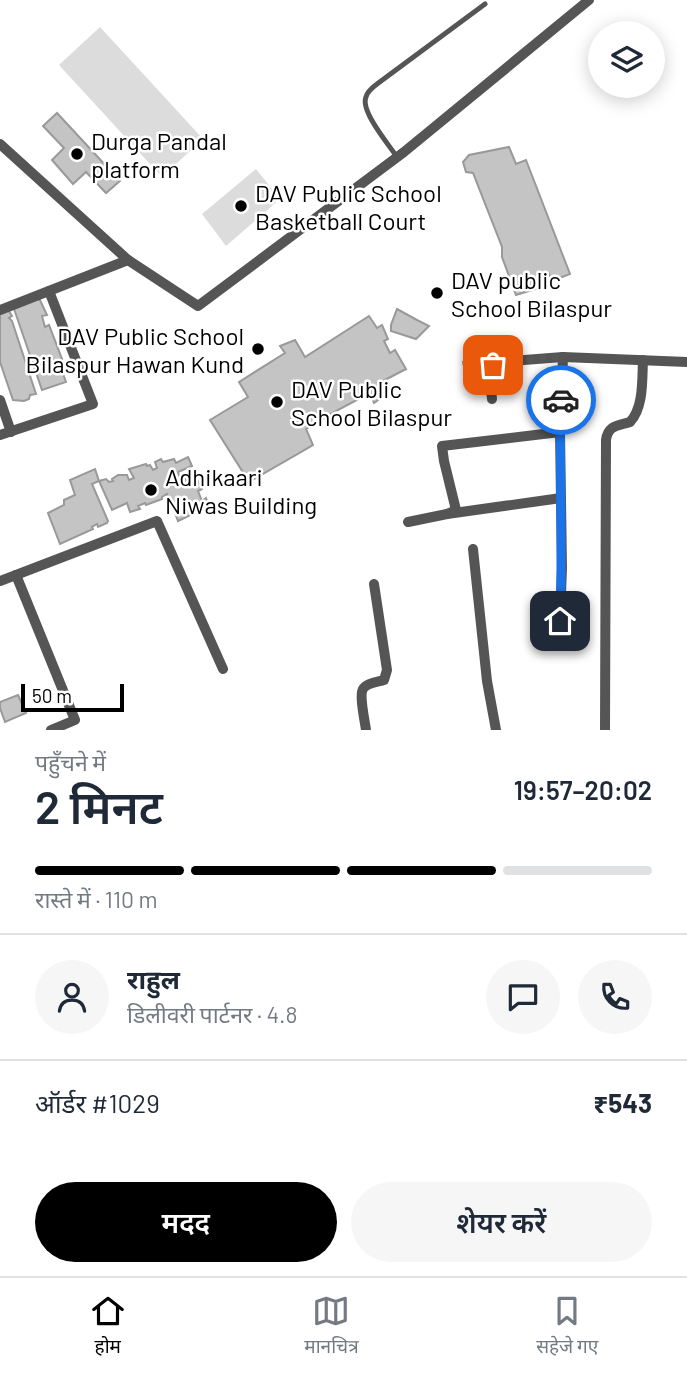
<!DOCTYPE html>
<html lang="hi">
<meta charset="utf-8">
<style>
:root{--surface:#fff;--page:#f6f6f7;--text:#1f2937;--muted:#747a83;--line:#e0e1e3;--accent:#000}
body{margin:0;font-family:Barlow,"Noto Sans Devanagari",sans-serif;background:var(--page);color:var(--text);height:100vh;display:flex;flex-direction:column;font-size:26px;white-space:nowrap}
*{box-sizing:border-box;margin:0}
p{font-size:23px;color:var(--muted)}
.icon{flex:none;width:38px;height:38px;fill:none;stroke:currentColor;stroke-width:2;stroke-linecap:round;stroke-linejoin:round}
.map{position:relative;height:730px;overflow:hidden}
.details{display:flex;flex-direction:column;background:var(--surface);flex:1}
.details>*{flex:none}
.buttons{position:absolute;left:588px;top:21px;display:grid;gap:14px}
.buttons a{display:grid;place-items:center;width:77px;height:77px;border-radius:50%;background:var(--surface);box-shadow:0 4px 18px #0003;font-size:35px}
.scale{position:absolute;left:21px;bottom:18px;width:103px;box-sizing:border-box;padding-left:7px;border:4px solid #000;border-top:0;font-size:19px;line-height:24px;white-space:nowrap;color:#000;-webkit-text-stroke:5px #fff;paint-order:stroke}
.pin{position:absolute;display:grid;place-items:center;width:60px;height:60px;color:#fff;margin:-30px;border-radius:14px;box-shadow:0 4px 10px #0006}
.courier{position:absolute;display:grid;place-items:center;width:70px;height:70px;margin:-35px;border:5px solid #1a73e8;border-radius:50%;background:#fff;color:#222;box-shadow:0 2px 9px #0007}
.head em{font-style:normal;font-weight:600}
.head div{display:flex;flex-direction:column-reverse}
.head{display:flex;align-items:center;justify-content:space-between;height:119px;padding:0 35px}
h1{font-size:46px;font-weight:600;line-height:52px}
.bar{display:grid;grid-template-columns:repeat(4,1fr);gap:10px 7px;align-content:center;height:84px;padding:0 35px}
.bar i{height:9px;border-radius:5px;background:var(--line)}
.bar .on{background:var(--accent)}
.bar p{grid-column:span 4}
.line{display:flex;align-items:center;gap:18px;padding:0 35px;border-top:2px solid var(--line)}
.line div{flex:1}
.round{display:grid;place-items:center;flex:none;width:74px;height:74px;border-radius:37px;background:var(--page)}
.primary-button{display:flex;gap:14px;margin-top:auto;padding:14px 35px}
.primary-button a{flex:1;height:80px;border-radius:42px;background:var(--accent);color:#fff;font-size:28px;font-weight:600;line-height:80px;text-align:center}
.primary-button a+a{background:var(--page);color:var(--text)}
.tabs{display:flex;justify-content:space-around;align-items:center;height:98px;border-top:2px solid var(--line);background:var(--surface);font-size:19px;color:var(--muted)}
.tabs a{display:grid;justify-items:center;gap:4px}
.tabs .on{color:var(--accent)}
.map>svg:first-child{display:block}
.green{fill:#dcdcdc}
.building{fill:#c4c4c4;stroke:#999;stroke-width:2}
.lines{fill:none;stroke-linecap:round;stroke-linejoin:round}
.service{stroke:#555;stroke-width:5}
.minor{stroke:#555;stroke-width:10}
.done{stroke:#595959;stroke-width:7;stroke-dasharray:0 12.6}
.route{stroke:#1a73e8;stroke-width:9}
.poi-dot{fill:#000;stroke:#fff;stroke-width:2.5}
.labels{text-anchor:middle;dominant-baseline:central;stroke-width:5;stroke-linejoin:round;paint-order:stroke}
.poi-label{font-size:24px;fill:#000;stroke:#fff;text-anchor:start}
</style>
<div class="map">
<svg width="687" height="730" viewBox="0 0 687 730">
<rect width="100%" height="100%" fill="#fff"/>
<!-- green -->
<g class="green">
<polygon points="100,27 203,139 162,177 59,65"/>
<polygon points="256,169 280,199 226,246 202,214"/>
</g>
<!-- building -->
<g class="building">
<polygon points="57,113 120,181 106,193 86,172 73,184 52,160 64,148 43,126"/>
<polygon points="509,147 516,164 526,160 570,274 552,281 549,274 540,278 542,287 516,295 502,257 502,247 473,173 466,172 463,162 469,155"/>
<polygon points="39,298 47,315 42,316 45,327 49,325 62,359 58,360 66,382 42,390 13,306"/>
<polygon points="7,308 12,316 9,318 12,321 36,394 30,395 29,399 24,401 13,400 0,362 0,310"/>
<polygon points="397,309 417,320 429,326 416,339 391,331 391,325"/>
<polygon points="369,316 377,328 382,325 388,339 384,341 390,353 395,350 406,369 381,382 388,393 374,403 370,393 334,412 306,429 313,445 249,482 210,420 248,397 239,382 285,353 280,346 295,340 305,357"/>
<polygon points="482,353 487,378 482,380 483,388 473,389 473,391 468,390 466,381 470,380 469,371 465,371 463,362 467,361 466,358 475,358 475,354"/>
<polygon points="188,457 192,466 178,472 179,475 181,475 182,479 185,477 187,482 196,477 202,489 198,491 202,501 206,498 209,506 178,521 174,510 177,510 174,503 171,504 167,494 162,497 162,499 146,505 145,503 138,506 140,509 130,512 127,503 112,510 99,481 106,479 109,482 113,481 112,479 118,475 127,475 129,480 134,478 129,469 146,464 147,466 150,465 153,470 157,468 155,462 161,459 163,462 174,459 176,463"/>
<polygon points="95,469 99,481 92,484 108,521 107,523 98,527 97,524 92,527 93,529 60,544 48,513 64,505 64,500 75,495 70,480"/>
<polygon points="18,695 26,713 5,722 0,708 0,702"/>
</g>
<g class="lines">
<!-- service -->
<path class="service" d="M397,157C389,145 360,111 366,97C367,92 373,87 377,84L485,4"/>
<!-- minor -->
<g class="minor">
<polyline points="0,144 128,260 198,306 404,152 589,0"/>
<polyline points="0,310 128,260"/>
<path d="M492,399C491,386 485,369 498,362L563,357L687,362"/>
<polyline points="0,400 11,432"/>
<polyline points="0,435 93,404 49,291"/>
<polyline points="447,514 456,510 444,461 442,446 560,432"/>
<polyline points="408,522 447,514 561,498"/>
<polyline points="473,549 487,681 496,730"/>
<polyline points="16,575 75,720 51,730"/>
<polyline points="0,581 157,521 223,669"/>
<polyline points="560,620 562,568 560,432 563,357"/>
<path d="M366,730C365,722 359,695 363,689C366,683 378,682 384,680L387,670L374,584"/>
<path d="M605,730L606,440C608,425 618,426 630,422C644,407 642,379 643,360"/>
</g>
</g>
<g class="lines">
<!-- done -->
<polyline class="done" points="493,365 498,362 562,357 561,400"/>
<!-- route -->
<path class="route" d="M560,621C563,547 559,474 561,400"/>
</g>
<!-- markers -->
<g class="poi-dot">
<circle cx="77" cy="154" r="7"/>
<circle cx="241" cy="206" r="7"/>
<circle cx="437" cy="293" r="7"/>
<circle cx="258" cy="349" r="7"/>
<circle cx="277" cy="402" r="7"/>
<circle cx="151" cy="490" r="7"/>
</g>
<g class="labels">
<!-- poi labels -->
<g class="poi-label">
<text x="91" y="140">Durga Pandal<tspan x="91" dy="28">platform</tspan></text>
<text x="255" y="192">DAV Public School<tspan x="255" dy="28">Basketball Court</tspan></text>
<text x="451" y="279">DAV public<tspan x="451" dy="28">School Bilaspur</tspan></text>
<text x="244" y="335" text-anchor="end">DAV Public School<tspan x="244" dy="28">Bilaspur Hawan Kund</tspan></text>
<text x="291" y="388">DAV Public<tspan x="291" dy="28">School Bilaspur</tspan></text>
<text x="165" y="476">Adhikaari<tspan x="165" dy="28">Niwas Building</tspan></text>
</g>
</g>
</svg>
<div class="buttons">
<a><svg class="icon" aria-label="layers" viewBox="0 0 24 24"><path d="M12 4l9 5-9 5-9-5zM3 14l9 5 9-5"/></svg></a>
</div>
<div class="scale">50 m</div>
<div class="pin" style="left:493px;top:365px;background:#ea580c"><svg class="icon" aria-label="bag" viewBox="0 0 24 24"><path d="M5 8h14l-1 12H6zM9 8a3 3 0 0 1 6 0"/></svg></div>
<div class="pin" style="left:560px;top:621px;background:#1f2937"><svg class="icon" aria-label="home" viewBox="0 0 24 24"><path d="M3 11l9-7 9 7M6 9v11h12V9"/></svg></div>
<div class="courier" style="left:561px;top:400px"><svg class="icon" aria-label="car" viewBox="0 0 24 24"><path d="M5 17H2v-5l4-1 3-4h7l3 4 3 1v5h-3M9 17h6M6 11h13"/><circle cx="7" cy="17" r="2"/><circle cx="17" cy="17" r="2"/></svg></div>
</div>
<section class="details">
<div class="head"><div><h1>2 मिनट</h1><p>पहुँचने में</p></div><em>19:57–20:02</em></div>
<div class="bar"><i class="on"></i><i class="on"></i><i class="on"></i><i></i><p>रास्ते में · 110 m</p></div>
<div class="line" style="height:126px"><a class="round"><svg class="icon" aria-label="person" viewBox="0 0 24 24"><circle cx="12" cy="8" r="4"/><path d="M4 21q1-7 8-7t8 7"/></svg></a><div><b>राहुल</b><p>डिलीवरी पार्टनर · 4.8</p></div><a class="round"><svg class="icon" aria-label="chat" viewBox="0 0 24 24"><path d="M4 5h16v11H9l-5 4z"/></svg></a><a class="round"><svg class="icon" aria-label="phone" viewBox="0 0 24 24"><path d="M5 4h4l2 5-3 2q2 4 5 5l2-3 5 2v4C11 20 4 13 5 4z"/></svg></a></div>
<div class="line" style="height:91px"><div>ऑर्डर #1029</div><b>₹543</b></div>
<div class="primary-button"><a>मदद</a><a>शेयर करें</a></div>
</section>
<nav class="tabs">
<a class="on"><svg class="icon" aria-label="home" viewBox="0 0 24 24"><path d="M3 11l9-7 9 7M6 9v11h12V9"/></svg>होम</a>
<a><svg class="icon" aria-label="map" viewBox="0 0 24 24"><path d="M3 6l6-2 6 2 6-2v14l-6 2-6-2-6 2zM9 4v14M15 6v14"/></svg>मानचित्र</a>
<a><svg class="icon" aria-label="saved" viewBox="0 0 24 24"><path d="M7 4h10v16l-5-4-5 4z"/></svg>सहेजे गए</a>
</nav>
